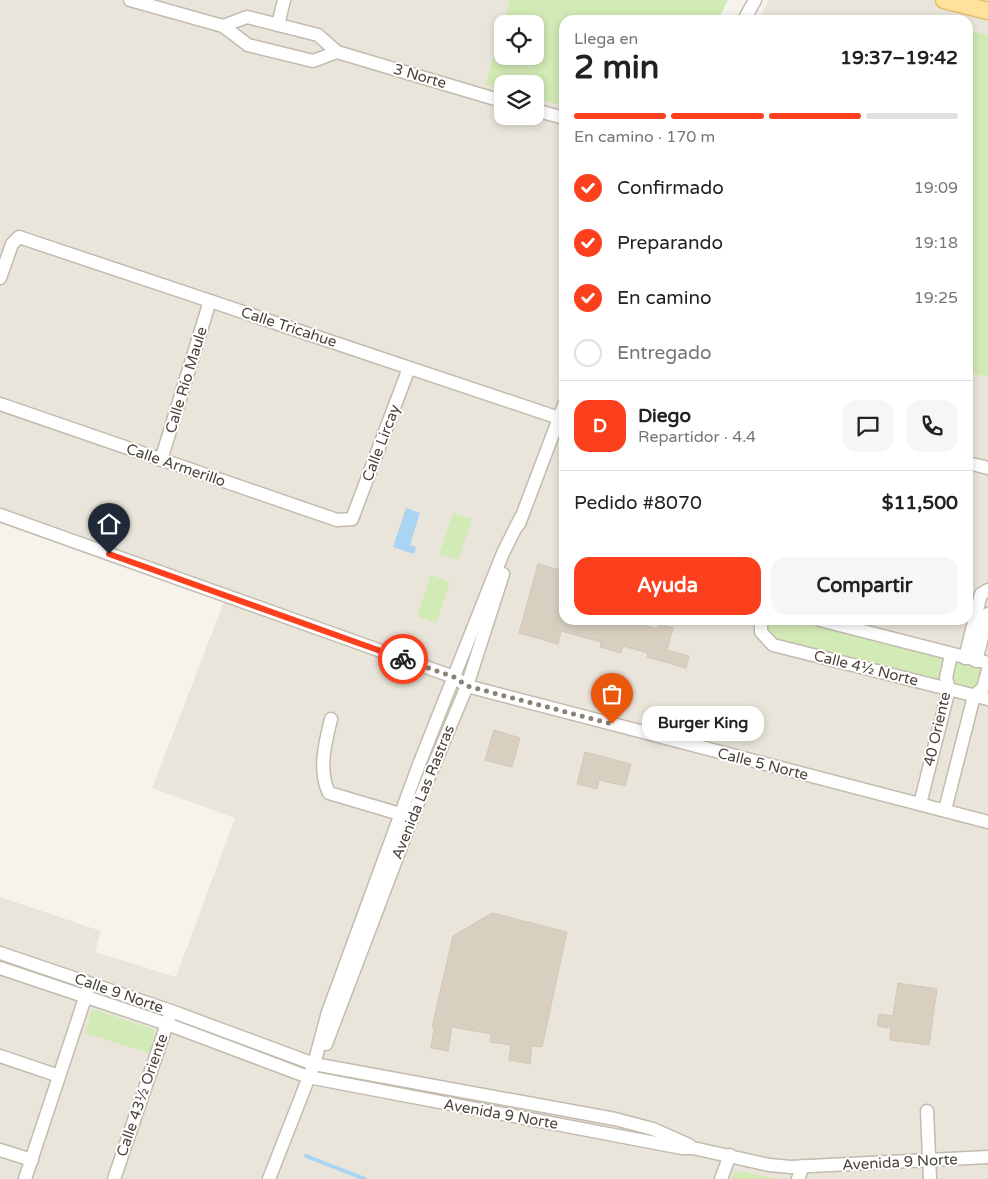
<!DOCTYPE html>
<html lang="es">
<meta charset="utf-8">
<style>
:root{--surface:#fff;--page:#f6f6f6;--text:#222;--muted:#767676;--line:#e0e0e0;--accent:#fc3f1d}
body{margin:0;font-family:"Varela Round",sans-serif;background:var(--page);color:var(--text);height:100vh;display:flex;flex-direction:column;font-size:19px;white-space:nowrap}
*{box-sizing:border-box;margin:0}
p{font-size:16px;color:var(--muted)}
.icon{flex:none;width:28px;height:28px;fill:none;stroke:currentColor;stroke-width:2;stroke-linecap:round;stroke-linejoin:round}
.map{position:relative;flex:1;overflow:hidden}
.drawer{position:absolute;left:559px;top:15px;width:414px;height:610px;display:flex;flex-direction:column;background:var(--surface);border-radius:15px;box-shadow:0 2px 8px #0003}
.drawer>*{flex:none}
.fabs{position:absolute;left:494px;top:15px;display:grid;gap:10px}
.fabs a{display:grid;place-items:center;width:50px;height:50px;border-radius:10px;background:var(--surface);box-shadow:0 2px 8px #0003;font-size:25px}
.pin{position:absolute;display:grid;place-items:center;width:42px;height:42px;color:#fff;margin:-51px -21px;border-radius:50% 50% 50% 0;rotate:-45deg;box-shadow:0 0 5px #0007}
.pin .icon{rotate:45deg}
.courier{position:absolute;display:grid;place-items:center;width:50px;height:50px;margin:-25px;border:4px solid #fc3f1d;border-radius:50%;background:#fff;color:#222;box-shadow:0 1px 6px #0007}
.bubble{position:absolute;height:35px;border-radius:15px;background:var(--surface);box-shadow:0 2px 8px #0003;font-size:16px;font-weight:700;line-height:35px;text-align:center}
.overview em{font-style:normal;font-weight:700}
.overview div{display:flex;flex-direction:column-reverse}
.overview{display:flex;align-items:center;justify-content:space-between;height:85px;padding:0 15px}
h1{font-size:32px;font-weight:700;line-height:38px}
.bar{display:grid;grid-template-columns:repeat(4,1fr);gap:8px 5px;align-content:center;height:60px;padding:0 15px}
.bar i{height:6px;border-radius:4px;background:var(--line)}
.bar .active{background:var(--accent)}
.bar p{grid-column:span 4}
.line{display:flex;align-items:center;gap:12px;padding:0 15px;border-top:1px solid var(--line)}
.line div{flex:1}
.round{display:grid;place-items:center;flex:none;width:52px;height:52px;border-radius:15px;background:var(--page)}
ol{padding:0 15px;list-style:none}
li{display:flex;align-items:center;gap:15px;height:55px}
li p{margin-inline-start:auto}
li .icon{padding:5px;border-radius:50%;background:var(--accent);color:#fff;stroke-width:4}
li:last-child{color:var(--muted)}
li i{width:28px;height:28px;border:2px solid var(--line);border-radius:50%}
.cta{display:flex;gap:10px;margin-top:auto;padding:10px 15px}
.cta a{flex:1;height:58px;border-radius:15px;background:var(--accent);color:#fff;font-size:20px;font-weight:700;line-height:58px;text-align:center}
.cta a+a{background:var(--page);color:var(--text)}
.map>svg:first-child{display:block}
.residential{fill:#eae5da}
.green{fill:#d2eab5;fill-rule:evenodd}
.water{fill:#a9d4f2}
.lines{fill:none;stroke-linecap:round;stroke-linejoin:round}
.stream{stroke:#a9d4f2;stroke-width:4}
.building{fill:#d8cfc1;stroke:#d3c7b4}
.minor-casing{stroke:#c2bbae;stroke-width:15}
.major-casing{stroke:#e6c16a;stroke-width:19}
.minor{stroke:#fff;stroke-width:12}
.major{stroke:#ffe39c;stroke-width:16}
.done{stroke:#878178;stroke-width:5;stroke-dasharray:0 9}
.route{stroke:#fc3f1d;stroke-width:6}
.labels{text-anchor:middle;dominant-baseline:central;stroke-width:4;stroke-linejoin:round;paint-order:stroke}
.street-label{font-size:15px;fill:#4b4439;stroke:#fff}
</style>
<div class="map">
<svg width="988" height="1179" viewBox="0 0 988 1179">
<rect width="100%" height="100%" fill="#f6f3ec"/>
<!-- residential -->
<polygon class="residential" points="0,0 510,0 485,83 502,89 502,116 535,116 535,98 564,106 564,620 968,620 968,20 758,20 769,0 988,0 988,1179 0,1179 0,897 101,931 95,952 176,977 235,818 152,788 224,602 0,519"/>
<!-- green -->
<g class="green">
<path d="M510,0H728L718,20H564V106L535,98V84H502V89L485,84ZM502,24H535V56H502Z"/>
<polygon points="968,30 988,35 988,377 968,372"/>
<polygon points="453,513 472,519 458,560 439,554"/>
<polygon points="431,575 450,582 436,623 417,616"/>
<polygon points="767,620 803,620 988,667 988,697 781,642 770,637 766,627"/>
<polygon points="92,1009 156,1030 149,1053 85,1033"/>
<polygon points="739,1171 779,1179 731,1179 733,1174"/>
</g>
<!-- water -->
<polygon class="water" points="406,508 420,513 410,545 416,547 414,554 393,547"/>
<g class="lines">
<!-- stream -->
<polyline class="stream" points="306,1156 365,1179"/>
</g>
<!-- building -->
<g class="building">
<polygon points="538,564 564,571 564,620 641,620 640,624 657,629 659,624 673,628 667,650 689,656 686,668 647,657 648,653 623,646 621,653 600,647 601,642 561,631 558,644 519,633"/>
<polygon points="494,730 520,738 512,767 485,760"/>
<polygon points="585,752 631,764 625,786 599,780 597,789 577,784"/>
<polygon points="492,913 567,932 542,1047 532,1046 530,1064 509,1060 511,1045 490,1042 491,1034 452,1027 448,1051 431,1048 434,1028 432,1027 453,936"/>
<polygon points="898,983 937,989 929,1045 890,1040 891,1028 877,1026 879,1014 893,1016"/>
</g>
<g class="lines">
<!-- minor casing -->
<g class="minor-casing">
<g id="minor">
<polyline points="130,0 223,26 248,45 313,61 337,52"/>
<polyline points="744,20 755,0"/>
<polyline points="278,25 284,0"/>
<polyline points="223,26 247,17 318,35 337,52 502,101"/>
<polyline points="535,110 564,118"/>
<polyline points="0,278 12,244 19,237 559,418"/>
<polyline points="0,404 337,520 352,519 409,368"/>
<polyline points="161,460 210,301"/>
<polyline points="968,463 988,468"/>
<polyline points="0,515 454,677 467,686 988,822"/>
<polyline points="519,524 564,405"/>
<polyline points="761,620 761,632 773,645 988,699"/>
<polyline points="820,620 988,663"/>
<polyline points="965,658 981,594 988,590"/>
<polyline points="976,661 988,614"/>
<path d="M331,719C325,743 318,771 329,793L400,814"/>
<polyline points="920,804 949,689 946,678 951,655"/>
<polyline points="945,810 974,696 983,688 988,670"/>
<polyline points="0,953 171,1011 314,1064 615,1119 653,1129 689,1145"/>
<polyline points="0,968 167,1024 308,1077 682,1148 693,1148 769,1165 791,1167 988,1157"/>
<polyline points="326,1044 415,810 467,686 503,574"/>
<polyline points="0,1056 59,1076"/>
<polyline points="927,1111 930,1179"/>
<polyline points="0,1150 32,1160"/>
<polyline points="25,1179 88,989"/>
<polyline points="114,1179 169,1018"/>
<polyline points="269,1179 314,1064 328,1012 418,767 503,553 521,517"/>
<polyline points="721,1179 730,1155"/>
<polyline points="798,1179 803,1166"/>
</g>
</g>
<!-- major casing -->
<g class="major-casing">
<polyline id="major" points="944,0 988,11"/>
</g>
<!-- minor -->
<use href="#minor" class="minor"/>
<!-- major -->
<use href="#major" class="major"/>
</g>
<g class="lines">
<!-- done -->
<polyline class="done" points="403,659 454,677 467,686 612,724"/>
<!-- route -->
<polyline class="route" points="109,554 403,659"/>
</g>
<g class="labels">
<!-- street labels -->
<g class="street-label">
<text transform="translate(420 76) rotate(16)">3 Norte</text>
<text transform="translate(289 327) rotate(18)">Calle Tricahue</text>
<text transform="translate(186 380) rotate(-73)">Calle Río Maule</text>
<text transform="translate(381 443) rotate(-69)">Calle Lircay</text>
<text transform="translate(176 465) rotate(19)">Calle Armerillo</text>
<text transform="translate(866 668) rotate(14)">Calle 4½ Norte</text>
<text transform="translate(937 729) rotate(-77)">40 Oriente</text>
<text transform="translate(763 764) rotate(14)">Calle 5 Norte</text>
<text transform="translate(423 792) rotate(-68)">Avenida Las Rastras</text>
<text transform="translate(119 993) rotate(19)">Calle 9 Norte</text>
<text transform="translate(142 1095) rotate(-71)">Calle 43½ Oriente</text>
<text transform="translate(501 1114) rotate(10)">Avenida 9 Norte</text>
<text transform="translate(900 1162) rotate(-3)">Avenida 9 Norte</text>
</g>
</g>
</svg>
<div class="fabs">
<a><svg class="icon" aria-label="locate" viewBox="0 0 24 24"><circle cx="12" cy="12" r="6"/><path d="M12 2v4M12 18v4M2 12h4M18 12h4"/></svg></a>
<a><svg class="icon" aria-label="layers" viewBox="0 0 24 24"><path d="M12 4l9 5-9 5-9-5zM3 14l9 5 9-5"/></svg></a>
</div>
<div class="pin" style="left:612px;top:724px;background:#ea580c"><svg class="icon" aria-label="bag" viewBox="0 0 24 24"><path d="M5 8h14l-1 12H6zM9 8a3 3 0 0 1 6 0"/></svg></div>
<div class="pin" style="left:109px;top:554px;background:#1f2937"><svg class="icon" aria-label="home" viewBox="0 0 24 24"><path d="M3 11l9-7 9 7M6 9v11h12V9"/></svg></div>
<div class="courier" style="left:403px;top:659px"><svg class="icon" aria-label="bike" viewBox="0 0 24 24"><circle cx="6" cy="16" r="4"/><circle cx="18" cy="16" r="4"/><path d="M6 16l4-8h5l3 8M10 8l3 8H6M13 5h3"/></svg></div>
<div class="bubble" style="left:642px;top:706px;width:122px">Burger King</div>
<section class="drawer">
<div class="overview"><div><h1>2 min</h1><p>Llega en</p></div><em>19:37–19:42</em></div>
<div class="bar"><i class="active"></i><i class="active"></i><i class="active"></i><i></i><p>En camino · 170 m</p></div>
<ol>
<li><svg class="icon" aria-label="check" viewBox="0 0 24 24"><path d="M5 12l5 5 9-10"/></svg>Confirmado<p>19:09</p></li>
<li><svg class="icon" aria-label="check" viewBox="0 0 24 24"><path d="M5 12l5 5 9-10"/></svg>Preparando<p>19:18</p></li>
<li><svg class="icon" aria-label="check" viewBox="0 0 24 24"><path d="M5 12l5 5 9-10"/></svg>En camino<p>19:25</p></li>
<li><i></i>Entregado</li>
</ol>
<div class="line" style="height:90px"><b class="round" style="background:var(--accent);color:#fff">D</b><div><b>Diego</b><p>Repartidor · 4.4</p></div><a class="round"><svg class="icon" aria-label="chat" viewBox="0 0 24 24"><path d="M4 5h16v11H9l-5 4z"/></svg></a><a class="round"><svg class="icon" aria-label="phone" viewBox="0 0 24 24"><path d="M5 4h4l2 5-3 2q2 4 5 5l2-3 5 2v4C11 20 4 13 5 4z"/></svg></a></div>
<div class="line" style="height:65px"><div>Pedido #8070</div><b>$11,500</b></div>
<div class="cta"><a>Ayuda</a><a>Compartir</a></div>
</section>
</div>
